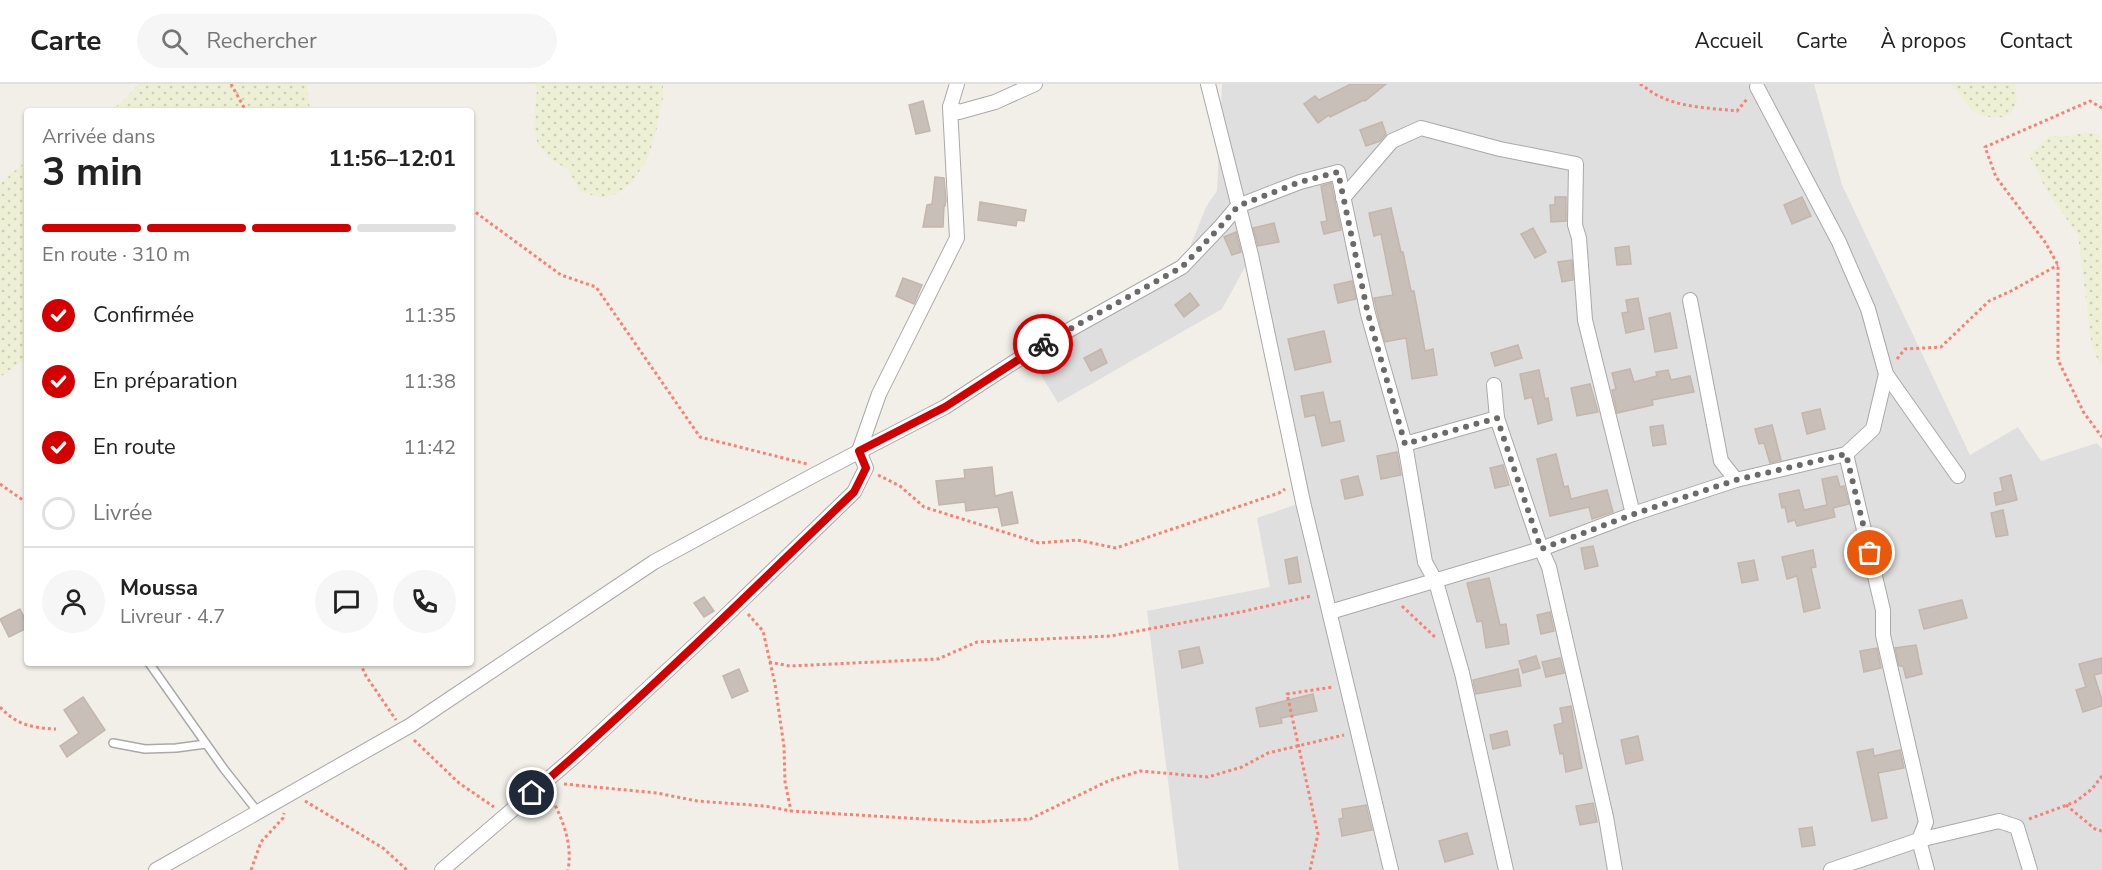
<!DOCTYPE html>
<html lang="fr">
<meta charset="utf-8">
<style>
:root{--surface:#fff;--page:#f6f6f6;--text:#222;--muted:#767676;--line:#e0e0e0;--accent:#d40000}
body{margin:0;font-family:"Nunito Sans",sans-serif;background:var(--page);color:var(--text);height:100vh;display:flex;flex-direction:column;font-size:22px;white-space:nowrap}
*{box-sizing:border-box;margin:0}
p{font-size:20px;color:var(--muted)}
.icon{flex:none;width:33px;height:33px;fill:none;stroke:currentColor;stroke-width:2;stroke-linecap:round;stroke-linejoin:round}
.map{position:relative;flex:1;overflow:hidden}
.sheet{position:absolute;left:24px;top:24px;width:450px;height:558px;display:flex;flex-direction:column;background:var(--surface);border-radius:6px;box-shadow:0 2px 4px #0004}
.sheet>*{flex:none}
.pin{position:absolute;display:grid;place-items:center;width:51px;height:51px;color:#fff;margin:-26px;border:3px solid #fff;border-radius:50%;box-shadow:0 2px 6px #0007}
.courier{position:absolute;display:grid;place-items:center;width:60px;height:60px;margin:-30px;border:4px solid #d40000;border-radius:50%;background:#fff;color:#222;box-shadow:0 2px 8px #0007}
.head em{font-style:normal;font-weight:700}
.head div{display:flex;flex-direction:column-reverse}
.head{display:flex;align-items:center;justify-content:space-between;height:102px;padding:0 18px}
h1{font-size:39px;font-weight:700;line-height:45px}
.bar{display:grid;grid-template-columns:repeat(4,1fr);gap:9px 6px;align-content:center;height:72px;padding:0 18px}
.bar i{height:8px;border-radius:4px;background:var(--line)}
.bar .active{background:var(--accent)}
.bar p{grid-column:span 4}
.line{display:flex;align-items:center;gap:15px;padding:0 18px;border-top:2px solid var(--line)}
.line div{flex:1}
.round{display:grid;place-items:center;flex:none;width:63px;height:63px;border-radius:32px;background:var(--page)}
ol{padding:0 18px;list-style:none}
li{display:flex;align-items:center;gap:18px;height:66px}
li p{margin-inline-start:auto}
li .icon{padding:6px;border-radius:50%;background:var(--accent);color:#fff;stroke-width:4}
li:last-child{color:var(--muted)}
li i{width:33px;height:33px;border:3px solid var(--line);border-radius:50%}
header{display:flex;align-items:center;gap:36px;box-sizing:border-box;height:84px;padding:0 30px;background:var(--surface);border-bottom:2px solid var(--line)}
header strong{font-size:28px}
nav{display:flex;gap:33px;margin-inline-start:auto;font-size:21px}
.search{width:420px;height:54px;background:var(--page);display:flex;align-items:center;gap:15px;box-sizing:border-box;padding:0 21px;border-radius:33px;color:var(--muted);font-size:22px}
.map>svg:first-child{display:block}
.residential{fill:#e0dfdf}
.farmland{fill:url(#farmland-dots)}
.building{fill:#c7bfb8;stroke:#c4b6ab;stroke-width:1.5}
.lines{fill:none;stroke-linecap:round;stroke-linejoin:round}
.lane-casing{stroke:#a9a9a9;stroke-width:10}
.street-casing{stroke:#a9a9a9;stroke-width:16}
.path{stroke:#fa8072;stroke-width:3;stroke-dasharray:3 3;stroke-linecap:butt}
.lane{stroke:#fff;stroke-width:7}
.street{stroke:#fff;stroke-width:14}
.done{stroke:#6b6a68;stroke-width:6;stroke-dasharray:0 10.8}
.route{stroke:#d40000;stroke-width:8}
</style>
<header>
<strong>Carte</strong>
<div class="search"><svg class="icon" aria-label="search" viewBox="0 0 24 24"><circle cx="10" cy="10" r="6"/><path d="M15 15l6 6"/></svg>Rechercher</div>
<nav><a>Accueil</a><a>Carte</a><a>À propos</a><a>Contact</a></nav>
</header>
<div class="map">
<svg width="2102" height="786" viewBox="0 0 2102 786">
<defs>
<pattern id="farmland-dots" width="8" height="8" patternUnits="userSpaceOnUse" patternTransform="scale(1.5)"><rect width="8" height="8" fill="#eef0d5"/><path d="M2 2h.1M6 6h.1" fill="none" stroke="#ccceb7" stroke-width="1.8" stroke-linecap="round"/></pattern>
</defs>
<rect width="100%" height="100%" fill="#f2efe9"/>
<!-- residential -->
<polygon class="residential" points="1222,0 1814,0 1842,101 1970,371 2018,343 2041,377 2097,359 2102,365 2102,786 1179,786 1147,527 1270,503 1257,434 1303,418 1251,172 1222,225 1058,319 1028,269 1182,183 1206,123 1217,107"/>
<!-- farmland -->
<g class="farmland">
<polygon points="139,0 307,0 310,27 105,27 120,20"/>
<polygon points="534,0 663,0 663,14 656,48 647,76 632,98 618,109 604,114 580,108 568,85 553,77 538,61 533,42 537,6"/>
<polygon points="1950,0 2015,0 2017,16 2013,27 2006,32 1997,34 1983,32 1972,26"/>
<polygon points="2087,48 2099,50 2102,55 2102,285 2092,263 2078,151 2048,109 2029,71 2049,52 2068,52"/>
<polygon points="27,76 27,274 0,293 0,100"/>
</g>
<!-- building -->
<g class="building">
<polygon points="1351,0 1386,0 1365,17 1364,16 1330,33 1329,31 1318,39 1304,20 1315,12 1319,16"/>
<polygon points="923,17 930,47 916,50 909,21"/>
<polygon points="1382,38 1386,50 1380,57 1366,62 1360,46"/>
<polygon points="935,93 944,94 946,116 945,122 944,122 943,143 923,143 927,121 932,120"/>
<polygon points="1331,99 1341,146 1324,150 1321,138 1327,137 1321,102"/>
<polygon points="1555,113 1566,113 1566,137 1551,138 1550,121 1555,121"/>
<polygon points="1802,113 1811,132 1792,140 1784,121"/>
<polygon points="980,118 1026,126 1024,137 1017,136 1016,142 978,136"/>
<polygon points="1391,124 1401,168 1403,168 1411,207 1414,207 1425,267 1433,265 1437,291 1412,295 1406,254 1385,258 1377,228 1374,214 1393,211 1381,150 1374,152 1369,129"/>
<polygon points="1274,139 1279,158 1258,162 1253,144"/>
<polygon points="1533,144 1546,168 1535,174 1521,150"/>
<polygon points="1236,148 1241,168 1232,171 1224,153"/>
<polygon points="1629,162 1631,180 1617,181 1615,164"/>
<polygon points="1572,176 1573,196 1562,198 1558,178"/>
<polygon points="903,194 922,201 914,220 896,212"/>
<polygon points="1352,197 1356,215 1338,219 1334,201"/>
<polygon points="1190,209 1199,221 1184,233 1175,221"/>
<polygon points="1638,214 1644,245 1626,249 1622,229 1628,228 1626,216"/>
<polygon points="1670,229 1677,264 1655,268 1649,234"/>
<polygon points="1324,247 1331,278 1295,286 1288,255"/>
<polygon points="1518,261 1522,274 1495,282 1491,269"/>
<polygon points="1101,265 1107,279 1091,287 1084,274"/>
<polygon points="1630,285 1634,298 1657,292 1656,288 1668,286 1671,296 1690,292 1694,308 1652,316 1653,321 1617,329 1612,306 1616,305 1612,289"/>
<polygon points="1539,286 1545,315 1548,314 1552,336 1538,340 1532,313 1525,315 1520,290"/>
<polygon points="1590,300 1598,328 1577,332 1571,304"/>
<polygon points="1323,308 1330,339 1340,337 1344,357 1322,362 1315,331 1305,333 1301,312"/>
<polygon points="1820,325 1825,345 1807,350 1802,329"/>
<polygon points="1663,341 1666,360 1653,362 1650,343"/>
<polygon points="1772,341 1781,376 1770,379 1764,359 1759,360 1755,345"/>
<polygon points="1397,368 1401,391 1381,395 1377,372"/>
<polygon points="1556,370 1564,403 1568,402 1571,415 1607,406 1613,428 1592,435 1589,423 1550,432 1537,375"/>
<polygon points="1503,381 1509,401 1495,404 1490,384"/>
<polygon points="992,383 995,412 1012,408 1018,439 1002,442 998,423 966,427 965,418 939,421 936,397 965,394 964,386"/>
<polygon points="2011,391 2017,416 1996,421 1994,409 2003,407 2000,394"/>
<polygon points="1358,392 1363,411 1345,415 1341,396"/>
<polygon points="1837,392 1840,403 1844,402 1849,420 1833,424 1835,433 1797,442 1795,436 1788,438 1785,423 1782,424 1779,410 1799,406 1804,426 1827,421 1822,395"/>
<polygon points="2003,426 2008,451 1996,453 1991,429"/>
<polygon points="1593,462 1598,482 1585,485 1581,464"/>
<polygon points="1813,466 1816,483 1811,484 1820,524 1804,528 1797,492 1787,495 1782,473"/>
<polygon points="1297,473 1301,498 1289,500 1285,476"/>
<polygon points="1754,476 1758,496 1742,499 1738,479"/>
<polygon points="1489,494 1500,541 1506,540 1509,560 1486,564 1482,537 1477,538 1467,499"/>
<polygon points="704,513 714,527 704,533 694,519"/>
<polygon points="1962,516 1967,534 1924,545 1919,526"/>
<polygon points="20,525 27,539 27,544 9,553 0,535"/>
<polygon points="1550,528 1554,547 1541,550 1537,531"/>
<polygon points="1916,561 1922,590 1906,594 1903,582 1899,582 1895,564"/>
<polygon points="1199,563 1203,579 1182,584 1179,567"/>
<polygon points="1877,564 1881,584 1864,588 1860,567"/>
<polygon points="1536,572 1540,584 1523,589 1519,577"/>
<polygon points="1560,574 1564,589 1546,593 1542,578"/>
<polygon points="2102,574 2102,589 2094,591 2102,616 2102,622 2083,628 2076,606 2086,603 2079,580"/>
<polygon points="739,585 748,607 732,614 723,592"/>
<polygon points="1518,585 1521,602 1476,610 1473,596"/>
<polygon points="1313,610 1317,627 1281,634 1282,639 1260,643 1256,624"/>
<polygon points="83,613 105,646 67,673 60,662 79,649 64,626"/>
<polygon points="1571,622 1582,684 1566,688 1563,669 1560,670 1554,641 1563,639 1560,624"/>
<polygon points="1507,647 1510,661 1493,665 1490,651"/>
<polygon points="1638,652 1643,676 1626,680 1621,656"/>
<polygon points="1873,665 1874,672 1900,666 1904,684 1878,689 1887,734 1872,737 1857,668"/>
<polygon points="1593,719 1597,738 1580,741 1576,722"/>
<polygon points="1366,721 1372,746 1342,752 1339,735 1343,734 1342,725"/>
<polygon points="1812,743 1815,761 1802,763 1799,745"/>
<polygon points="1467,749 1473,770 1445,778 1439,757"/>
</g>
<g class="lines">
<!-- lane casing -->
<g class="lane-casing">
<g id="lane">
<polyline points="149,579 224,685 258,728"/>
<polyline points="113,659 145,665 176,664 206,660"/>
</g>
</g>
<!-- street casing -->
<g class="street-casing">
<g id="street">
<polyline points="1208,0 1251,171 1303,418 1391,786"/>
<polyline points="1757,3 1839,158 1868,225 1886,290 1958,392"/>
<polyline points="950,23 959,28 995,18 1035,0"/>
<polyline points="1343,114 1392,57 1421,44 1500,65 1576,80 1575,141 1579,154 1585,236 1633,430"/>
<polyline points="1690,216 1721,377 1736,396"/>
<polyline points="1494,301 1497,334 1541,465 1549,483 1606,733 1615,786"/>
<polyline points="1405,360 1425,478 1436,498 1462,589 1506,786"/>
<polyline points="1846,370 1883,526 1883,551 1926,738 1919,756 1927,786"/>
<polyline points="1330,528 1541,465 1633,430 1736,396 1846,370 1873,345 1886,290"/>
<polyline points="156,786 411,641 654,478 816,390 945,323 1028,269 1182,183 1221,142 1238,122 1300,98 1338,88 1368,230 1405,360 1497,334"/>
<polyline points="442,786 574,673 707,550 854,408 866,384 859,367 879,310 957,154 950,23 957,0"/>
<polyline points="1831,786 1919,756 1999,737 2017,743 2030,786"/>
</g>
</g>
<!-- path -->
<g class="path">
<polyline points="231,0 246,27"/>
<path d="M1640,0C1647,4 1653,10 1661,13C1684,24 1712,24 1737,27L1747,15"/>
<polyline points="2102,24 2090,17 1985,63 1996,93 2045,158 2058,181 2058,276 2084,329 2102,353"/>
<polyline points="471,125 561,191 596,203 700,353 807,380"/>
<polyline points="1897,275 1905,265 1941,263 1989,217 2011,207 2058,181"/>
<polyline points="878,391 900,402 924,423 1039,459 1077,456 1116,464 1279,409 1285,405"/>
<polyline points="0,400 27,419"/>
<polyline points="1402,522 1436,554"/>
<polyline points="748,530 763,547 775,600 784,663 785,698 791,727"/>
<polyline points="769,578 790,582 938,575 977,558 1111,552 1241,528 1311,512"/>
<polyline points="360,579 366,592 396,636"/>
<path d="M0,623C17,641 32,644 56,645"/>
<polyline points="414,656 459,699 494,723"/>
<polyline points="564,700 657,709 697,717 765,722 791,727 973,738 1030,735 1108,697 1140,687 1208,693 1242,683 1268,669 1344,651"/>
<path d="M550,711C562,734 573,759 568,786"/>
<polyline points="305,717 383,764 407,786"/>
<polyline points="2066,721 2095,745 2102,747"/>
<polyline points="2029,735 2075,718 2092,705 2102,692"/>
<polyline points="251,786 261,758 283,734 284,729"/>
<polyline points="1310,786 1318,750 1287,610 1333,603"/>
</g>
<!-- lane -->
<use href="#lane" class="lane"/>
<!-- street -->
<use href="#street" class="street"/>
</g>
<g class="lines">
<!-- done -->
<polyline class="done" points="1043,260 1182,183 1221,142 1238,122 1300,98 1338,88 1368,230 1405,360 1497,334 1541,465 1634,430 1736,396 1846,370 1870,469"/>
<!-- route -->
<path class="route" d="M532,709C643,614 748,510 854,408L866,384L859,367L945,323L1043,260"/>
</g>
</svg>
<div class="pin" style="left:1870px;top:469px;background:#ea580c"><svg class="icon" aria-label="bag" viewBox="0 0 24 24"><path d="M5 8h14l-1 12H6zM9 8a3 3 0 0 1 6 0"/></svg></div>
<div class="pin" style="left:532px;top:709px;background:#1f2937"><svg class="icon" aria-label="home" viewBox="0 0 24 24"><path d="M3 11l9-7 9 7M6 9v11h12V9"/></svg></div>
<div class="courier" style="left:1043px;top:260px"><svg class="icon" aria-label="bike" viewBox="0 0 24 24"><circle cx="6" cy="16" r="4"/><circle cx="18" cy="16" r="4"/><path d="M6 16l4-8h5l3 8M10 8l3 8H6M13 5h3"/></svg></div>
<section class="sheet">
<div class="head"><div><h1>3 min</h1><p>Arrivée dans</p></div><em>11:56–12:01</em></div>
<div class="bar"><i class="active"></i><i class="active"></i><i class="active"></i><i></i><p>En route · 310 m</p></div>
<ol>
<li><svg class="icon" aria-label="check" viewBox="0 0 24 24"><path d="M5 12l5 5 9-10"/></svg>Confirmée<p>11:35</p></li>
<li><svg class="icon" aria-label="check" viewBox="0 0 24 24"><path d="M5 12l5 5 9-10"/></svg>En préparation<p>11:38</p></li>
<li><svg class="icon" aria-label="check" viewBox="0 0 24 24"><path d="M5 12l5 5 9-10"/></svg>En route<p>11:42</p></li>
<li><i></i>Livrée</li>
</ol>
<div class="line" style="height:108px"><a class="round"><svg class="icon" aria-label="person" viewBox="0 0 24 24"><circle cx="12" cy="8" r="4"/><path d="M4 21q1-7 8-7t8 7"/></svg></a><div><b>Moussa</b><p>Livreur · 4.7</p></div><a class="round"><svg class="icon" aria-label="chat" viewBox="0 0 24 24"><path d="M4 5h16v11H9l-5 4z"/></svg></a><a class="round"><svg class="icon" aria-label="phone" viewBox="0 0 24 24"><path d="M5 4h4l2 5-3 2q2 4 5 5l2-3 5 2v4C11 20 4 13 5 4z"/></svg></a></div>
</section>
</div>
